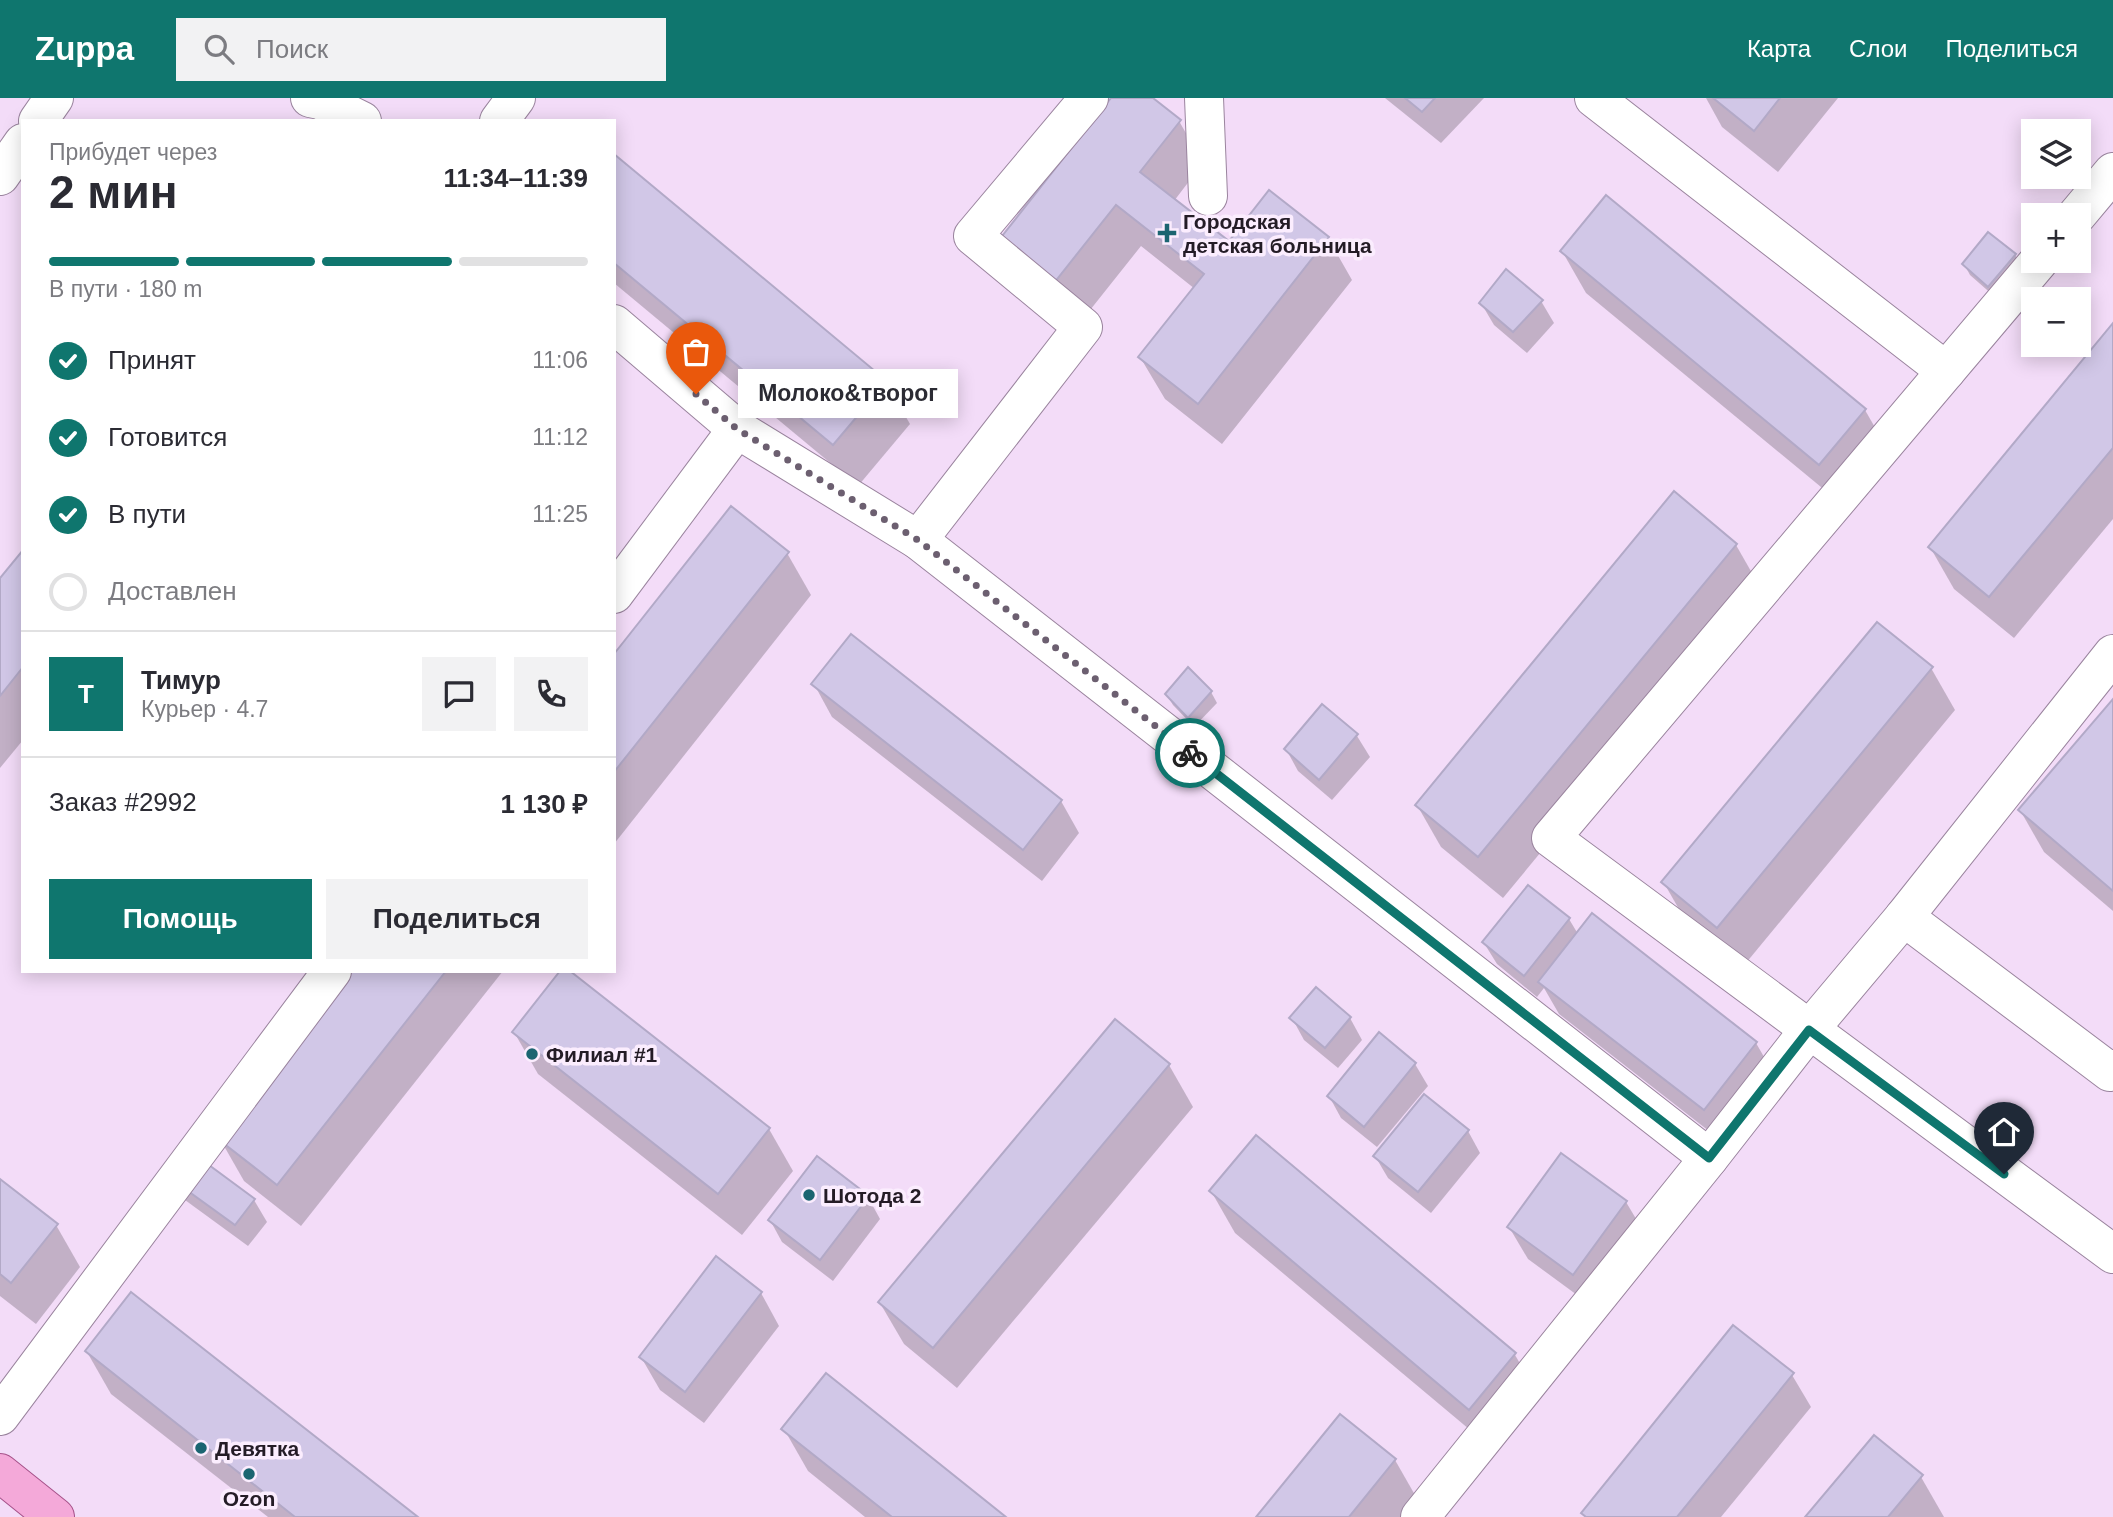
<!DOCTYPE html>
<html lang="ru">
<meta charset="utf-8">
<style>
:root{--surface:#fff;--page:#f2f2f3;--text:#2b2b33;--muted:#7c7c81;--line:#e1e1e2;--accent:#0f766e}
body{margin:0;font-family:Helvetica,sans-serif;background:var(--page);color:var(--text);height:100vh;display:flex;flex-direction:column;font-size:26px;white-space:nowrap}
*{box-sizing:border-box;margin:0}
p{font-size:23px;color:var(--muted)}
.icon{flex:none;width:38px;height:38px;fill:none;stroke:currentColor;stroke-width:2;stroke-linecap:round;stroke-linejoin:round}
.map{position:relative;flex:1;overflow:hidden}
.side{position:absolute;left:21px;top:21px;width:595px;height:854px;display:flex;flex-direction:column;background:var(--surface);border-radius:0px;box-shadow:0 4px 18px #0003}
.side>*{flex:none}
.tools{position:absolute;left:2021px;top:21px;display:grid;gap:14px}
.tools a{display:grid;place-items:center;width:70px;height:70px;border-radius:0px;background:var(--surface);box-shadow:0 4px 18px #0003;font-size:35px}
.pin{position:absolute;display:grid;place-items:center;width:60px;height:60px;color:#fff;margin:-72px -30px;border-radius:50% 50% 50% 0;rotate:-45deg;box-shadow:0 0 7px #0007}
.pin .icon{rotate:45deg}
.courier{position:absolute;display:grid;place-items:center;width:70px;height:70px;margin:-35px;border:5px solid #0f766e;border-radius:50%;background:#fff;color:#222;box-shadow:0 2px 9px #0007}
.bubble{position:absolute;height:49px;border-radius:0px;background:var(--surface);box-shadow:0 4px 18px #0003;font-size:23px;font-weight:600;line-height:49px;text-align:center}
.head em{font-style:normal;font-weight:600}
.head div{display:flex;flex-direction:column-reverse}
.head{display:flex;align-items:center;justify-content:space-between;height:119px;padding:0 28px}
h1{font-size:46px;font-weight:600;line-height:52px}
.bar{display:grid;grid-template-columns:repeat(4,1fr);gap:10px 7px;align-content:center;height:84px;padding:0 28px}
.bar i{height:9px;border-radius:5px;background:var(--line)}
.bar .selected{background:var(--accent)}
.bar p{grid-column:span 4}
.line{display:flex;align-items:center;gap:18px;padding:0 28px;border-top:2px solid var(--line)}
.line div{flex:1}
.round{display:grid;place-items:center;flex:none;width:74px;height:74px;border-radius:0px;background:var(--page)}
ol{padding:0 28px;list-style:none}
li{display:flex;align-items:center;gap:21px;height:77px}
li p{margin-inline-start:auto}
li .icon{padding:7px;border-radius:50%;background:var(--accent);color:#fff;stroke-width:4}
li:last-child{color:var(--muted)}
li i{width:38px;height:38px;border:4px solid var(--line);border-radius:50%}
.action{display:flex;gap:14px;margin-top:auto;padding:14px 28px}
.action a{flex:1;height:80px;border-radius:0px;background:var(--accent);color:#fff;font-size:28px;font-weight:600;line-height:80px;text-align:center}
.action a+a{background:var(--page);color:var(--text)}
header{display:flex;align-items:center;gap:42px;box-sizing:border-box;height:98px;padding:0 35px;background:var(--accent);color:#fff}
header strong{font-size:33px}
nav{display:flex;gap:38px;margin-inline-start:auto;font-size:24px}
.search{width:490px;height:63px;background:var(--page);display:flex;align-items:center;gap:18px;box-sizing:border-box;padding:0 24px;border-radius:0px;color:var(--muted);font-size:26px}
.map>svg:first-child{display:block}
.shadow{fill:#0003}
.building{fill:#d1c7e7;stroke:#b2a9c7;stroke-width:2}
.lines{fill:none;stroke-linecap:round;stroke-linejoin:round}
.minor-casing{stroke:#9a849e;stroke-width:40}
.major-casing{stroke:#a6528a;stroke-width:40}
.minor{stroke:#fff;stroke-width:38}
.major{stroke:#f4a9d9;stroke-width:38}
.done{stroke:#6c5f70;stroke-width:7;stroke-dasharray:0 12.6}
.route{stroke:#0f766e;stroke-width:9}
.poi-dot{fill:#1b6571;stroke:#fbedfe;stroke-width:2.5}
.labels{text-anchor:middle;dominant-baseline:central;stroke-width:7;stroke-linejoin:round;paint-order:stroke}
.poi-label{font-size:21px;font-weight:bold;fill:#241c26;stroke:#fbedfe;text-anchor:start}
</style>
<header>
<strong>Zuppa</strong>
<div class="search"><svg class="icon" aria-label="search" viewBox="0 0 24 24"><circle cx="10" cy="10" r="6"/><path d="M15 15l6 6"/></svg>Поиск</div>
<nav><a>Карта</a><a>Слои</a><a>Поделиться</a></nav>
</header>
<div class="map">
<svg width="2113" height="1419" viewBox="0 0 2113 1419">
<rect width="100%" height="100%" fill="#f3dcf8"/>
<!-- shadow -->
<g class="shadow">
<polygon points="1114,0 1150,0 1179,23 1203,65 1174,103 1229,146 1328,140 1352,182 1222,346 1165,301 1140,259 1195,191 1141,148 1075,231 1022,189"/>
<polygon points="1385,0 1484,0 1441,45"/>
<polygon points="1706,0 1838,0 1778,74 1722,29"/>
<polygon points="614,58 886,284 910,326 858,388 614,185"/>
<polygon points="1562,153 1865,312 1889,354 1844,408 1586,195"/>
<polygon points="2015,157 2021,167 1995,199 1970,177 1964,166"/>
<polygon points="1541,203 1554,225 1527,255 1494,227 1481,205"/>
<polygon points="2113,228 2113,421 2014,540 1954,491 1930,449"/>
<polygon points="1736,447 1760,489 1503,800 1441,749 1417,707"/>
<polygon points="23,454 23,642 0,670 0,483"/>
<polygon points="787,455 811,497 614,746 614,559"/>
<polygon points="1931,570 1955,612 1741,871 1688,827 1664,785"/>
<polygon points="1188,572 1211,594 1217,605 1194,629 1173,607 1167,597"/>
<polygon points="814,586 1061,703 1079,735 1042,783 832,619"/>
<polygon points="2113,603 2113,813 2044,754 2020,712"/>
<polygon points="1322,609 1357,638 1370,659 1332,702 1298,673 1286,651"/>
<polygon points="1592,818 1756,945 1775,978 1723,1044 1559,916 1544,890 1537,899 1497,866 1484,845 1569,821 1578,836"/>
<polygon points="353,873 503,873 301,1128 244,1083 220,1041"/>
<polygon points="1292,920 1350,920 1362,942 1338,970 1304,942"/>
<polygon points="514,934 769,1031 793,1073 742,1137 538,976"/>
<polygon points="1415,966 1428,988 1377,1049 1341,1020 1329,998"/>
<polygon points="1169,967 1193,1009 957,1290 904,1246 880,1205"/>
<polygon points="1468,1033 1480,1055 1431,1115 1388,1080 1375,1058"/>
<polygon points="1256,1039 1515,1257 1539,1298 1494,1352 1235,1135 1211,1093"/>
<polygon points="172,1080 254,1102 267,1124 248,1148 185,1102"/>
<polygon points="0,1083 56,1127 80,1169 36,1226 0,1198"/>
<polygon points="868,1099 880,1121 833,1183 782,1144 770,1122"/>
<polygon points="1626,1104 1645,1136 1592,1208 1528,1161 1509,1129"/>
<polygon points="761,1195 779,1228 704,1325 660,1292 641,1259"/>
<polygon points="87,1254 415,1419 268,1419 111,1296"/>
<polygon points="1792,1277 1811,1309 1721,1419 1585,1419 1583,1415"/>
<polygon points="784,1331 1003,1419 865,1419 808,1373"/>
<polygon points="1395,1362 1419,1404 1407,1419 1259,1419"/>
<polygon points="1921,1379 1944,1419 1807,1419"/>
</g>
<!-- building -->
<g class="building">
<polygon points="1111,0 1153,0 1181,22 1140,74 1229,143 1269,92 1329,139 1198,306 1138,259 1204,176 1116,107 1050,190 995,147"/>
<polygon points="1405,0 1435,0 1422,14"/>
<polygon points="1713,0 1780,0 1754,33"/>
<polygon points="614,56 887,283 833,347 614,165"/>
<polygon points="1606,97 1866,311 1819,367 1560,153"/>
<polygon points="1988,134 2016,156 1988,189 1962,166"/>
<polygon points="1506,171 1543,202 1513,234 1479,205"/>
<polygon points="2113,225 2113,350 1989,499 1928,449"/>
<polygon points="1674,393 1737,446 1478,759 1415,707"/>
<polygon points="731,408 789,454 614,674 614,556"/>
<polygon points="23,452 23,569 0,598 0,480"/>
<polygon points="1877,524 1933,569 1717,830 1661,784"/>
<polygon points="851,536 1062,702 1023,752 811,586"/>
<polygon points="1188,569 1212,593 1188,620 1165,596"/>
<polygon points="2113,601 2113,793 2018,712"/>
<polygon points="1322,606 1358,636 1319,682 1284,651"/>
<polygon points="1528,787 1570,820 1524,878 1482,844"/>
<polygon points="1592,815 1757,944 1704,1012 1538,884"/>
<polygon points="351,873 446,873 277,1087 218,1041"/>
<polygon points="560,873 570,873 770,1030 718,1096 512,934"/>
<polygon points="1316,889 1351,919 1325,950 1289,920"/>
<polygon points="1115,921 1170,966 933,1250 878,1204"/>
<polygon points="1379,934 1416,965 1364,1029 1327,998"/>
<polygon points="1424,996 1469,1032 1418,1094 1373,1058"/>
<polygon points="1256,1037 1516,1255 1469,1312 1209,1093"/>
<polygon points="190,1053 255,1101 235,1127 170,1080"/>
<polygon points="1561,1055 1627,1103 1573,1177 1507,1129"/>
<polygon points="817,1058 869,1098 820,1162 768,1122"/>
<polygon points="0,1081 58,1126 11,1185 0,1176"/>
<polygon points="716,1158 762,1194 685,1294 639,1259"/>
<polygon points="131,1194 418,1419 295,1419 85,1253"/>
<polygon points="1733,1227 1794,1275 1677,1419 1586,1419 1581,1415"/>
<polygon points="826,1275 1006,1419 892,1419 781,1331"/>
<polygon points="1340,1316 1396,1361 1349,1419 1256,1419"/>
<polygon points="1874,1337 1923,1377 1888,1419 1805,1419"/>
</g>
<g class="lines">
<!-- minor casing -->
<g class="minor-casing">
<g id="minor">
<polyline points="310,0 320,2 362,23"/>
<polyline points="1204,0 1208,98"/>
<polyline points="1594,0 1946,273"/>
<polyline points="38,23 54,0"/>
<polyline points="499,23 516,0"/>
<polyline points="0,78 23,45"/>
<polyline points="2077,117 2113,74"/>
<polyline points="2039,163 1551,740 2113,1156"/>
<polyline points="614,226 737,331 918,442 1709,1060"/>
<polyline points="918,442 1083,229 973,138 1089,0"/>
<polyline points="614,496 737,331"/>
<polyline points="1904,819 2110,974 2113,971"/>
<polyline points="0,1318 332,873"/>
<polyline points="1420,1419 1709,1060 1809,932 1904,819 2113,556"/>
</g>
</g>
<!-- major casing -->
<g class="major-casing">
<polyline id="major" points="0,1375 55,1419"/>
</g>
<!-- minor -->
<use href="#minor" class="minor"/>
<!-- major -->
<use href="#major" class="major"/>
</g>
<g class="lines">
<!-- done -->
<polyline class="done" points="696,296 737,331 918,442 1190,655"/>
<!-- route -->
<polyline class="route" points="1190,655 1709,1060 1809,932 2004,1076"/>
</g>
<!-- markers -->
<g class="poi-dot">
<path d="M1163.5 124.5h7v7h7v7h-7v7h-7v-7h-7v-7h7z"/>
<circle cx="532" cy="956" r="7"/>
<circle cx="809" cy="1097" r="7"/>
<circle cx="201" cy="1350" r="7"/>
<circle cx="249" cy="1376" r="7"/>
</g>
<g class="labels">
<!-- poi labels -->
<g class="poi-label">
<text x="1183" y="123">Городская<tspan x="1183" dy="24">детская больница</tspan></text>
<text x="546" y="956">Филиал #1</text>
<text x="823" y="1097">Шотода 2</text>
<text x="215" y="1350">Девятка</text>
<text x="249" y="1400" text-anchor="middle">Ozon</text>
</g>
</g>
</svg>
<div class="tools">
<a><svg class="icon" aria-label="layers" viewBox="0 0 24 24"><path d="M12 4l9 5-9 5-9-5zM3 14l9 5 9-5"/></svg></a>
<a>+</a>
<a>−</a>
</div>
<div class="pin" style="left:696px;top:296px;background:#ea580c"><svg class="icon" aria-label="bag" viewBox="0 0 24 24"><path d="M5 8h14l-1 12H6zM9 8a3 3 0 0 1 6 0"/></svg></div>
<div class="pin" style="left:2004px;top:1076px;background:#1f2937"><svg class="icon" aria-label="home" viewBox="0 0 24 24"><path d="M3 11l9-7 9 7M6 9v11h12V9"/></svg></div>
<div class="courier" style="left:1190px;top:655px"><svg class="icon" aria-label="bike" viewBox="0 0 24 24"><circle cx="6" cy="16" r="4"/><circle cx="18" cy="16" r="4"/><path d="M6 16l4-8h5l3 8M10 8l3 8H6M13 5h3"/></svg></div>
<div class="bubble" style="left:738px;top:271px;width:220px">Молоко&amp;творог</div>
<section class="side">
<div class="head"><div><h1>2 мин</h1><p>Прибудет через</p></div><em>11:34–11:39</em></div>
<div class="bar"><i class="selected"></i><i class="selected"></i><i class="selected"></i><i></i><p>В пути · 180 m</p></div>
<ol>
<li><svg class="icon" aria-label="check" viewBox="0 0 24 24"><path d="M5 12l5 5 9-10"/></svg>Принят<p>11:06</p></li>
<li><svg class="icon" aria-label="check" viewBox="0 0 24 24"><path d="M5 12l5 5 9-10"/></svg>Готовится<p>11:12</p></li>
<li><svg class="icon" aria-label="check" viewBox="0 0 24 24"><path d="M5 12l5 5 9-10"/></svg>В пути<p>11:25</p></li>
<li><i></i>Доставлен</li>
</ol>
<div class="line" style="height:126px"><b class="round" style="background:var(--accent);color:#fff">Т</b><div><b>Тимур</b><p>Курьер · 4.7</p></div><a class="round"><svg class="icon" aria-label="chat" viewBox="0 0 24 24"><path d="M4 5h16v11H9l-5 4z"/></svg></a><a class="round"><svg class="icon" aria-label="phone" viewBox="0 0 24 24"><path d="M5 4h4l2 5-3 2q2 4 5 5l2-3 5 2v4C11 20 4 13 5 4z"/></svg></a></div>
<div class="line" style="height:91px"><div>Заказ #2992</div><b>1 130 ₽</b></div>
<div class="action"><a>Помощь</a><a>Поделиться</a></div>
</section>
</div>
